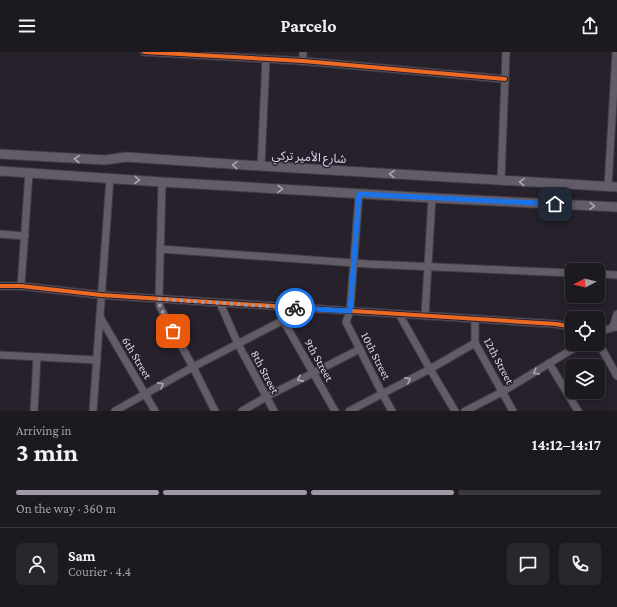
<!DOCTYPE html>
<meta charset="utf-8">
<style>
:root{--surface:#1c1920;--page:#29262d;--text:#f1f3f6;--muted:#a0a0a5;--line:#3a383e;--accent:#9e99a4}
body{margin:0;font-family:"Crimson Pro","Noto Sans Arabic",serif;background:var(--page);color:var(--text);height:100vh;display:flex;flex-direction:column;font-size:15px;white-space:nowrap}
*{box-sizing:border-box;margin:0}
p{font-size:13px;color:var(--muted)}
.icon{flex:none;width:22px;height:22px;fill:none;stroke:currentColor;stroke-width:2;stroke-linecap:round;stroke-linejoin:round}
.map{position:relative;height:359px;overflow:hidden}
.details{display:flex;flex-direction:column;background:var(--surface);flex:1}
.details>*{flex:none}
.needle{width:26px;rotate:263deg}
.buttons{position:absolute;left:565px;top:211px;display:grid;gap:8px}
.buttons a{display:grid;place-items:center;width:40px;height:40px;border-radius:6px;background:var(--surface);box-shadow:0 2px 10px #0003,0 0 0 1px var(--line);font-size:20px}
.pin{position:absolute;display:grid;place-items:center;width:34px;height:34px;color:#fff;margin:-17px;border-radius:8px;box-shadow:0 2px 6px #0006}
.courier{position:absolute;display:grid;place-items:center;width:40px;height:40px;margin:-20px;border:3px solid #1a73e8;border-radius:50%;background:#fff;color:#222;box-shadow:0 1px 5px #0007}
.overview em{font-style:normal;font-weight:700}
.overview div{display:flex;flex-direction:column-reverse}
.overview{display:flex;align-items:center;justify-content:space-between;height:68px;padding:0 16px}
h1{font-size:26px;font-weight:700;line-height:30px}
.bar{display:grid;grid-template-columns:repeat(4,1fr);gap:6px 4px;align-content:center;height:48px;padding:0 16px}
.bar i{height:5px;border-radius:3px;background:var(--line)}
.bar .current{background:var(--accent)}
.bar p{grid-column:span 4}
.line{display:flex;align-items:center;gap:10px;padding:0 16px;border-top:1px solid var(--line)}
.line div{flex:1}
.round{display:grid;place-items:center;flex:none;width:42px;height:42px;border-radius:6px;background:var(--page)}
header{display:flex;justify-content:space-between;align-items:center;height:52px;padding:0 16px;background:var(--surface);font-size:18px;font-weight:700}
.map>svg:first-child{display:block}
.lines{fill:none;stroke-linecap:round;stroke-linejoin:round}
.minor-casing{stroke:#403c44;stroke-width:9}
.major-casing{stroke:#403c44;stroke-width:11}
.minor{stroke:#615c66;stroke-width:7}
.major{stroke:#625c68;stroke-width:9}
.cycleway-casing{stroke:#271d2f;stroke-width:6}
.cycleway{stroke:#ed6a23;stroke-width:4}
.oneway{stroke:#ada7b3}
.oneway2{stroke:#ada7b2}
.done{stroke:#9e99a4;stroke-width:4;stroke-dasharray:0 7.2}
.route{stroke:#1a73e8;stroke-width:5}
.labels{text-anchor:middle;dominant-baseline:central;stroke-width:3;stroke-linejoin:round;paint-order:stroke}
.street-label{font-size:12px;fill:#dfd9e5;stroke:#271d2f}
</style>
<header><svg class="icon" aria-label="menu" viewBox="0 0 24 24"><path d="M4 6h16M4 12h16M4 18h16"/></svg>Parcelo<svg class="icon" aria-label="share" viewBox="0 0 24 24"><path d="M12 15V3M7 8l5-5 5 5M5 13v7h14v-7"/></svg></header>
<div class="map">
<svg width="617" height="359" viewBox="0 0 617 359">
<rect width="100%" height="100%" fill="#26212b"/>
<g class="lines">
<!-- minor casing -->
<g class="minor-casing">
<g id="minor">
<polyline points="144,0 303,9 505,27"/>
<polyline points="303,0 303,9"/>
<polyline points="261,114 266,7"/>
<polyline points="501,128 506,0"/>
<polyline points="162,130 159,247 160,255 193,315 215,359"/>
<polyline points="608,134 616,0"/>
<polyline points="359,142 350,259 346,270 382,341 392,359"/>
<polyline points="0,182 25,184"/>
<polyline points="160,197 368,212 572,221"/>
<polyline points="598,222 617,223"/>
<polyline points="0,234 21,234 101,243 556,272 572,275"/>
<polyline points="21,234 29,121"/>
<polyline points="220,251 238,292 274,359"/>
<polyline points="399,262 430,317 455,359"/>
<polyline points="425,264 432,146"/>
<polyline points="100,265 155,359"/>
<polyline points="475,267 475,291 513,359"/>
<polyline points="283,268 335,359"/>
<polyline points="613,275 617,262"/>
<path d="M598,279C604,280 610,275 617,275"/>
<polyline points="598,290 617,324"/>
<polyline points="0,303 97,308"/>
<polyline points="549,311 578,359"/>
<polyline points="34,359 37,305"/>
<polyline points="93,359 110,126"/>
<polyline points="115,359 193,315 305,257"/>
<polyline points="242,359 266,345 360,297"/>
<polyline points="349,359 430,317 475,291"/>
<polyline points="465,359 502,340 581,292"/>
</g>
</g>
<!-- major casing -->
<g class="major-casing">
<g id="major">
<polyline points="0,102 105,108 126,105 261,114 617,135"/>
<polyline points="0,119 162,130 432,146 617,155"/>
</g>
</g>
<!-- minor -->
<use href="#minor" class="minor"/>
<!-- major -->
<use href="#major" class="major"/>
<!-- cycleway casing -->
<g class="cycleway-casing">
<g id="cycleway">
<polyline points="144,0 303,9 505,27"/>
<polyline points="0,234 21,234 101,243 556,272 572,275"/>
</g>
</g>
<!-- cycleway -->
<use href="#cycleway" class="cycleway"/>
</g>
<!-- one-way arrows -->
<defs><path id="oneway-chevron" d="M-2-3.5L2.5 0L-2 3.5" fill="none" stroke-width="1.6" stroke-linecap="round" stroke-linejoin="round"/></defs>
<g class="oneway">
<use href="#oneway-chevron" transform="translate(77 107) rotate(-177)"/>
<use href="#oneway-chevron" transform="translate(235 113) rotate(-176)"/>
<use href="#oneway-chevron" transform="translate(392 122) rotate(-177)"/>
<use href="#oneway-chevron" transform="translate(137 128) rotate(4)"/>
<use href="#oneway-chevron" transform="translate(522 130) rotate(-177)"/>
<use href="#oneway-chevron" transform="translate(280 137) rotate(3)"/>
<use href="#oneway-chevron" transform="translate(592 154) rotate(3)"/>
</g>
<g class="oneway2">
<use href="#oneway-chevron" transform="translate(536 320) rotate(149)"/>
<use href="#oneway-chevron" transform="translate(300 327) rotate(152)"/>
<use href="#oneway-chevron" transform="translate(408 328) rotate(-27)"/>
<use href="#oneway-chevron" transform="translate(161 333) rotate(-29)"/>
</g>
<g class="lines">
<!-- done -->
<polyline class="done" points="173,279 160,255 159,247 295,256"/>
<!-- route -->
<polyline class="route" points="295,256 350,259 359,142 555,152"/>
</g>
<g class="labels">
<!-- street labels -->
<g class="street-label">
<text transform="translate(309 105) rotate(3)">شارع الأمير تركي</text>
<text transform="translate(376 304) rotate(63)">10th Street</text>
<text transform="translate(137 306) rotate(59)">6th Street</text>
<text transform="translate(319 308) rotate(61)">9th Street</text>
<text transform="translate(499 309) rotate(62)">12th Street</text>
<text transform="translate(265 320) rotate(62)">8th Street</text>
</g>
</g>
</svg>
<div class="buttons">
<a><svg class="needle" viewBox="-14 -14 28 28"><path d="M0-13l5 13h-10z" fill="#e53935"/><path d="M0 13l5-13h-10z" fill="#a0a0a5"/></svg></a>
<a><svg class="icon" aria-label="locate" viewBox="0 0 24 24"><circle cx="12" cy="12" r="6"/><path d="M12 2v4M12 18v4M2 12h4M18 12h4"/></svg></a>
<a><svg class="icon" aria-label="layers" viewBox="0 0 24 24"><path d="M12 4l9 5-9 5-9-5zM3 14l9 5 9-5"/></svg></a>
</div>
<div class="pin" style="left:173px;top:279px;background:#ea580c"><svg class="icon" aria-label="bag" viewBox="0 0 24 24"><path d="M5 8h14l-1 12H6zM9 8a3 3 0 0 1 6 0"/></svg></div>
<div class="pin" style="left:555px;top:152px;background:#1f2937"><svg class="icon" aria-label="home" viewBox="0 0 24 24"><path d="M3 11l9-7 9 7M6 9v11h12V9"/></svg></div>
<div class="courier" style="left:295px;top:256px"><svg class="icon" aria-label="bike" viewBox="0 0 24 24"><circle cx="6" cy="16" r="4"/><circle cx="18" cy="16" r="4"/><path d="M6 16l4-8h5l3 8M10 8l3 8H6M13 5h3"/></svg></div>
</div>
<section class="details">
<div class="overview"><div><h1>3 min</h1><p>Arriving in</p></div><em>14:12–14:17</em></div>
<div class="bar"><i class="current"></i><i class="current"></i><i class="current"></i><i></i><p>On the way · 360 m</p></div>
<div class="line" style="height:72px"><a class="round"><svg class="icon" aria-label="person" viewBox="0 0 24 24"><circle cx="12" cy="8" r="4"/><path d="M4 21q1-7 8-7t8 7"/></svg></a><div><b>Sam</b><p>Courier · 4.4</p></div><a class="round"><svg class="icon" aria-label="chat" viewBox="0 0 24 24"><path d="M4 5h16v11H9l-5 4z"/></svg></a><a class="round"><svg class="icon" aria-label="phone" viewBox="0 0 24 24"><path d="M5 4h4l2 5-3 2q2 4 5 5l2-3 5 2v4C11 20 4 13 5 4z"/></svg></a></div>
</section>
